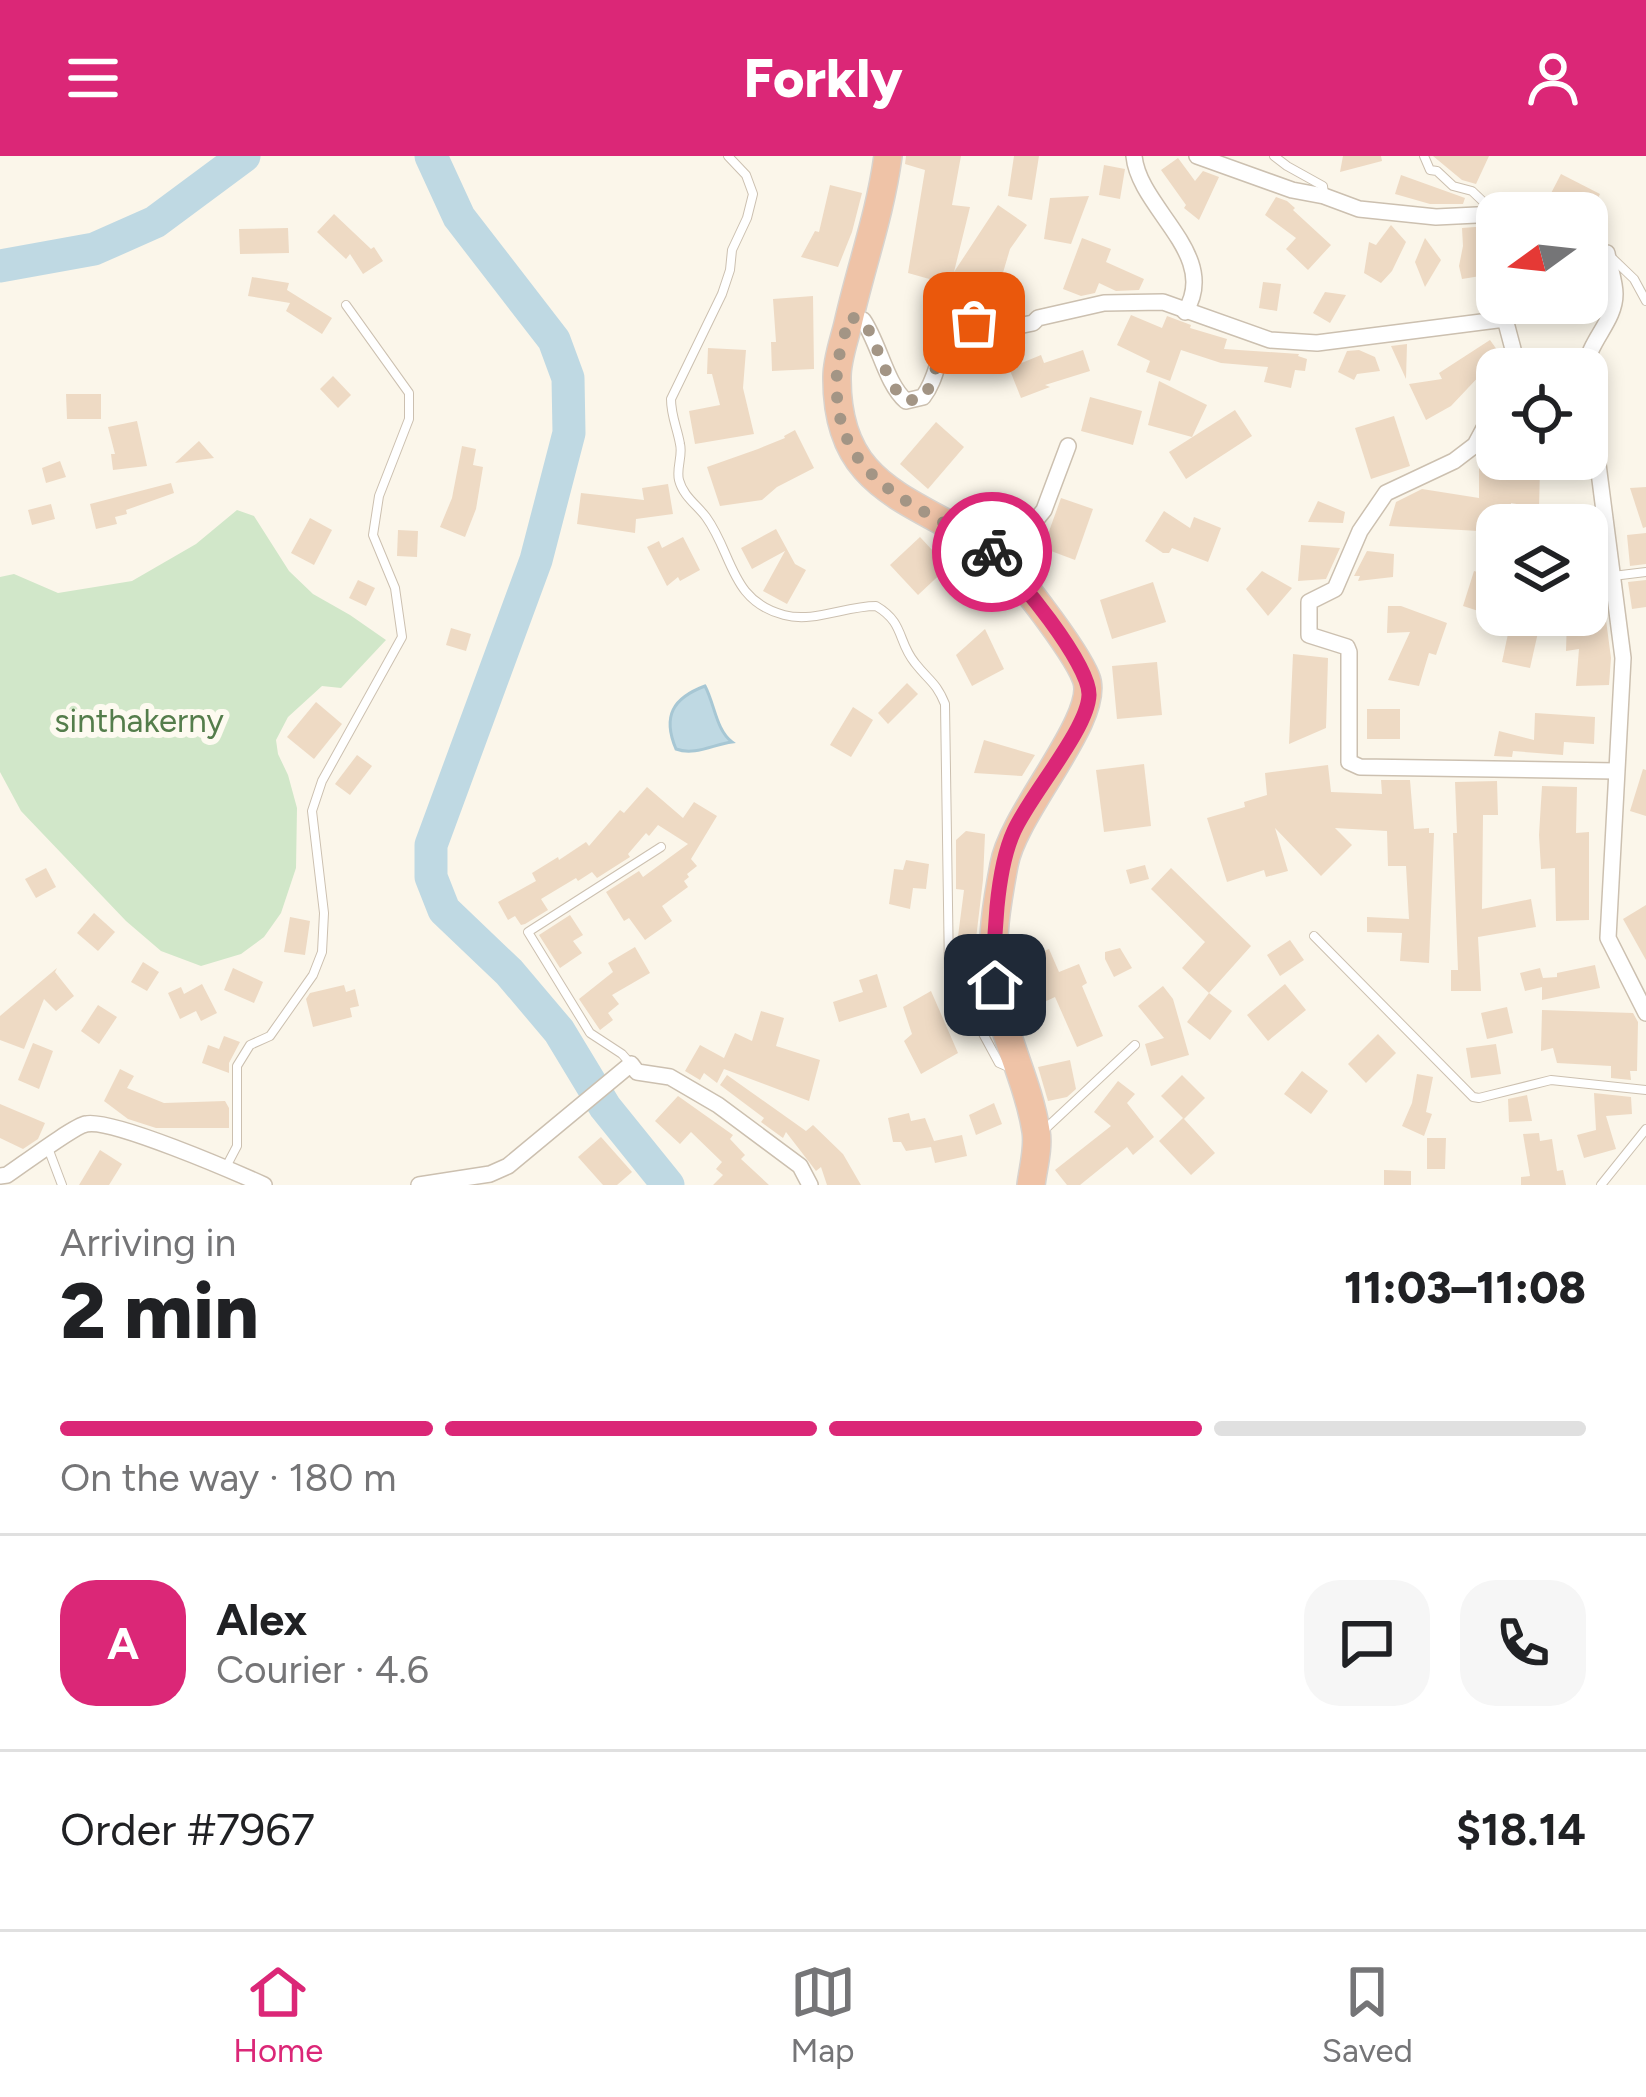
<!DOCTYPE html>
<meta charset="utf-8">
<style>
:root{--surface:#fff;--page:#f6f6f6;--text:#202124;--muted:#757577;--line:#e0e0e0;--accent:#db2777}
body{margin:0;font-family:Figtree,sans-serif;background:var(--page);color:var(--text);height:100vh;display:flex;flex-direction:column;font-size:45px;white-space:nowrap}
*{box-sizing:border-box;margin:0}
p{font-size:39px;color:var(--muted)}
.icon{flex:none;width:66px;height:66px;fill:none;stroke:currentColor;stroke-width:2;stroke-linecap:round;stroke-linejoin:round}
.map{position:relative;height:1029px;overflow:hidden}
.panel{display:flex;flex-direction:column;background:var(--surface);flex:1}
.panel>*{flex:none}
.needle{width:78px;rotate:255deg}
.controls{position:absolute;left:1476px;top:36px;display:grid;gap:24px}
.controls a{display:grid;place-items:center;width:132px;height:132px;border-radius:24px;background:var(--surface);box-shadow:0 6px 18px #0003;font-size:60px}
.pin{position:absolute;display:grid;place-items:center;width:102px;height:102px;color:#fff;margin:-51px;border-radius:24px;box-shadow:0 6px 18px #0006}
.courier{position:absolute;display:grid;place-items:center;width:120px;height:120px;margin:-60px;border:9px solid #db2777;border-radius:50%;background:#fff;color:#222;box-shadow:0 3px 15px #0007}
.head em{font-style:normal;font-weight:800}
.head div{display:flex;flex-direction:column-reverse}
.head{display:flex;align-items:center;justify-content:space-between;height:204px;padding:0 60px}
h1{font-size:78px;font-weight:800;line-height:90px}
.bar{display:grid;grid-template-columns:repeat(4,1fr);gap:18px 12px;align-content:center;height:144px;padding:0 60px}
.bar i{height:15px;border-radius:9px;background:var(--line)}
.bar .current{background:var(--accent)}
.bar p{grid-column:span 4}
.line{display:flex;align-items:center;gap:30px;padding:0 60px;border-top:3px solid var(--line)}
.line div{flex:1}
.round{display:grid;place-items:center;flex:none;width:126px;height:126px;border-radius:36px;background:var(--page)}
header{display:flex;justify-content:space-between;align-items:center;height:156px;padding:0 60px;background:var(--accent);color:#fff;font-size:54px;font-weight:800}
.menu{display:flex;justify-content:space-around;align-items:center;height:168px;border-top:3px solid var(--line);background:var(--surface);font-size:33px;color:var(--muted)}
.menu a{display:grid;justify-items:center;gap:6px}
.menu .current{color:var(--accent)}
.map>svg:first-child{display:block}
.green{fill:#d1e7c9}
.water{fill:#bfd9e3;stroke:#a7c7d4;stroke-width:3}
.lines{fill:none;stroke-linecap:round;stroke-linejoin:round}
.river{stroke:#bfd9e3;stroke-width:33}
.building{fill:#eedac4}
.lane-casing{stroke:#ccc0b0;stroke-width:10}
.street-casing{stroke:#ccc0b0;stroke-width:18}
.highway-casing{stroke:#d8d3ce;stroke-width:30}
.lane{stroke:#fff;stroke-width:8}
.street{stroke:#fff;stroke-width:15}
.highway{stroke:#efc3a7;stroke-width:27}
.done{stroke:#a39585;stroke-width:12;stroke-dasharray:0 21.6}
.route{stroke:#db2777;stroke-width:15}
.labels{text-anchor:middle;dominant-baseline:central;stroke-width:12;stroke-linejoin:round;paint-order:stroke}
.park-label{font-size:33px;fill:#547d4b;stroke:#fdfaf0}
</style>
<header><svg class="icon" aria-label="menu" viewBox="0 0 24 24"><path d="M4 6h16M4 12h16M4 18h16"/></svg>Forkly<svg class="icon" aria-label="person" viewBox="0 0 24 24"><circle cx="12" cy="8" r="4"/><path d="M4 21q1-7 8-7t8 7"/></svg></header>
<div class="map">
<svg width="1646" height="1029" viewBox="0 0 1646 1029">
<rect width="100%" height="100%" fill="#fbf6ea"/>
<!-- green -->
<polygon class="green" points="237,354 254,360 289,415 313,438 350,459 386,484 341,532 322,530 288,561 276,584 278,598 288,619 297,652 296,712 281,757 264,781 241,798 201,810 161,795 126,765 21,655 0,616 0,421 14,418 58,437 132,425 196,388"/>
<!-- water -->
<path class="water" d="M705,530C715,549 716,574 732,586C714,588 695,600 676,593C662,560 673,542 705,530Z"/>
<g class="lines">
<!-- river -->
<g class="river">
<polyline points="431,0 459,61 554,184 568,222 569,277 536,404 431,689 431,721 444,754 509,816 559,875 605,951 668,1029"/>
<polyline points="0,110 94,93 155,66 244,0"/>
</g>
</g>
<!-- building -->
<g class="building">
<polygon points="906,0 961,0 952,49 970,51 954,116 998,49 1027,69 1010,93 1002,120 994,118 990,160 968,154 955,156 958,131 908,117 925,14 905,8"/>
<polygon points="1014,0 1039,0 1032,44 1008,40"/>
<polygon points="1343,0 1381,0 1382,5 1340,16"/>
<polygon points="1433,0 1489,0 1476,28 1462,24"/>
<polygon points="1178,2 1195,25 1203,15 1219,21 1199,64 1184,52 1186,49 1161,14"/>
<polygon points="1104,9 1125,13 1120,43 1099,39"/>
<polygon points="1561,18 1600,38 1590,57 1565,57 1546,47"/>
<polygon points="1401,19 1465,42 1463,48 1430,48 1395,38"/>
<polygon points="830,29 862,37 852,76 838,111 801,101 815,75 819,76"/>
<polygon points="1089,40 1071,88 1044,83 1050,42"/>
<polygon points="1276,41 1287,45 1295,52 1293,54 1331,89 1308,114 1286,93 1296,82 1265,59"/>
<polygon points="334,58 371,93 374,91 383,105 363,118 350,98 346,103 317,76"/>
<polygon points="1391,69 1406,86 1392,115 1381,127 1364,117 1369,86 1376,89"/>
<polygon points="1488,70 1493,118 1462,123 1459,110 1463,90 1462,72"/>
<polygon points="288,72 289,97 240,98 239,73"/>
<polygon points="1082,82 1111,93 1106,106 1144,123 1139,134 1116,135 1099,127 1095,137 1081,140 1063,133"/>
<polygon points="1425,82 1441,104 1425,131 1415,106"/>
<polygon points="252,121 289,127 287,134 332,162 322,178 286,155 290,147 248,140"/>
<polygon points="1263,126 1281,128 1277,155 1259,152"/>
<polygon points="1325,136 1346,139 1330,167 1313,157"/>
<polygon points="813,140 814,213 772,215 771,186 776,186 773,143"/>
<polygon points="1131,159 1162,172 1167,160 1191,169 1190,172 1227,183 1224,193 1299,198 1298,200 1307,203 1305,215 1295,214 1291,232 1264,226 1268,211 1221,207 1181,194 1170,225 1146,216 1150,205 1117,189"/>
<polygon points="1490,184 1500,198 1451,250 1426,264 1409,228 1442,223 1439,217"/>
<polygon points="1407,188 1406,223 1391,190"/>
<polygon points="708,192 746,194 743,232 754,278 695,288 689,255 720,249 712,218 707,218"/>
<polygon points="1083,194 1090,215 1045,229 1050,231 1021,242 1009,212 1041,199 1044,207"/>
<polygon points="1359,194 1375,201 1380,215 1357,218 1354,224 1338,216 1347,195"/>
<polygon points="333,220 351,239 338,252 320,233"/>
<polygon points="1159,225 1207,249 1192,281 1148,269"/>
<polygon points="66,238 101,238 101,263 67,263"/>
<polygon points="1090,241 1142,255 1133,289 1081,275"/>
<polygon points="1235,254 1252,280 1186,323 1169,296"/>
<polygon points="1394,260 1410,310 1371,323 1355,272"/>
<polygon points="137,265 147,310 113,314 111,298 115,298 108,271"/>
<polygon points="936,266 964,291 928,333 900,308"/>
<polygon points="795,274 814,312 777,331 762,344 720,350 707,311 758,293 785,282 784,280"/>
<polygon points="199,285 214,302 175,307"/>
<polygon points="462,290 476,293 473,309 483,311 476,353 465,381 440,371 452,342"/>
<polygon points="1479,301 1540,313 1539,352 1511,347 1511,369 1497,369 1497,376 1389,370 1396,346 1422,333 1479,342"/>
<polygon points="60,305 66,321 46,327 42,312"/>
<polygon points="171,327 174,337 126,354 127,358 115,361 117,368 96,373 90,348"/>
<polygon points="668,328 673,358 636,363 635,377 577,368 581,337 644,344 642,332"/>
<polygon points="1646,331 1646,371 1643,372 1630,332"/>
<polygon points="1061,342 1093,353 1075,404 1043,392"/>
<polygon points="1318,345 1345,356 1343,367 1308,366"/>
<polygon points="51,348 55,363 32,369 28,354"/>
<polygon points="1164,355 1190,372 1194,361 1221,372 1208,406 1172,392 1169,397 1163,397 1145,385"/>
<polygon points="310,362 332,374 314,409 291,397"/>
<polygon points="776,373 795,408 806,414 787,448 763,435 785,395 752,413 741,392"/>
<polygon points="398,374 418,375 417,401 397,400"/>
<polygon points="1646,377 1646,408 1630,410 1627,379"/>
<polygon points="683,381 700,414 680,425 678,421 667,430 647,391 659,385 662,392"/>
<polygon points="920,381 948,411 918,439 890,409"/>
<polygon points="1301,389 1340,392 1326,423 1298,425"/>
<polygon points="1367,395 1394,398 1393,421 1358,425 1360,420 1354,420"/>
<polygon points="1587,407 1599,407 1603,438 1587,440"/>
<polygon points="1262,415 1292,432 1268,460 1246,433"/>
<polygon points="1474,415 1497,422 1497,461 1463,450"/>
<polygon points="358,424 375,432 366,450 349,442"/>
<polygon points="1646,424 1646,451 1632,453 1628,426"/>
<polygon points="1153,426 1166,466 1112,483 1100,444"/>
<polygon points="1388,450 1401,450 1447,467 1436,499 1429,497 1419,530 1388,524 1410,476 1387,477"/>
<polygon points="1512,459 1541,463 1530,512 1502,506"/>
<polygon points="1567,461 1606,464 1611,502 1609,529 1576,530 1579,493 1566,495"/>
<polygon points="451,472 471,478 466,495 446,489"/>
<polygon points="985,473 1004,513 972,530 956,499"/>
<polygon points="1293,498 1328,502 1326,572 1289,588"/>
<polygon points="1157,506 1162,559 1117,563 1112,510"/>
<polygon points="907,527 918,538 888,568 878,557"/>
<polygon points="316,546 342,568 314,603 287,581"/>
<polygon points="853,551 873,564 851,601 830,589"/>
<rect x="1367" y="553" width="33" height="30"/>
<polygon points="1535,557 1595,561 1594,588 1564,586 1563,599 1513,595 1512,601 1494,600 1499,575 1534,584"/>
<polygon points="984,584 1035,599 1022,620 974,617"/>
<polygon points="357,599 372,610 350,639 335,628"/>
<polygon points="1144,608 1151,670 1104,676 1096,614"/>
<polygon points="1328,609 1331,636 1382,638 1381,624 1410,624 1414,673 1429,672 1429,677 1434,677 1429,807 1400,805 1402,777 1367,776 1367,761 1409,763 1406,710 1388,710 1387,675 1335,672 1352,689 1321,720 1275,672 1288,715 1266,721 1264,714 1227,726 1207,662 1245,651 1244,646 1267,639 1265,617"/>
<polygon points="1643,613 1646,614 1646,660 1630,655"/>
<polygon points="1497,625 1498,659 1483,659 1482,753 1531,743 1536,771 1478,781 1481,835 1451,835 1451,814 1458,814 1453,677 1457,677 1455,626"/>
<polygon points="1542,630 1577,631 1576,677 1589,676 1589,764 1556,765 1555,712 1541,713 1539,679"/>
<polygon points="647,631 683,662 694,646 717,660 691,703 697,710 687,718 689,721 684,725 688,731 662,750 672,765 645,784 629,762 624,765 606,736 639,715 643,721 688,688 658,669 649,680 646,677 628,698 630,701 597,722 592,716 578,725 576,722 541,743 548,754 525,768 521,769 515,760 508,764 498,746 536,725 532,717 558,701 559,704 586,686 589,690 620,654 624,657"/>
<polygon points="966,675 985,678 983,724 975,791 957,788 964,734 956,733 956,684"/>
<polygon points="906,704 929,708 926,733 913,732 910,753 889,748 894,713 903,714"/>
<polygon points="1145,709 1149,723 1130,728 1126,714"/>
<polygon points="46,712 56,731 36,742 25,723"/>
<polygon points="1171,712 1251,790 1209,837 1182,812 1205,786 1151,733"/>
<polygon points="1646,749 1646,804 1623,763"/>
<polygon points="94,757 115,776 98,795 77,777"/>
<polygon points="570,759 583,779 573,785 582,797 560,812 539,779"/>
<polygon points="290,761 310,765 305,799 284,796"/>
<polygon points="1290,784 1304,804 1280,820 1267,799"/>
<polygon points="635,791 650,817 612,839 619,848 608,857 613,864 600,874 579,843 613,816 608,807"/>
<polygon points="1120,792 1132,812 1114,821 1105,803 1105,796"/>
<polygon points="1049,793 1059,816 1079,808 1087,827 1082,830 1103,880 1077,891 1055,841 1040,848 1022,804"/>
<polygon points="143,806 159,816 147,835 131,826"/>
<polygon points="1595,809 1600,832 1542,844 1542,831 1525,835 1520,817 1540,812 1543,822 1557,821 1557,817"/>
<polygon points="57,812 55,816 74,840 56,855 44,843 24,893 0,884 0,860"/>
<polygon points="233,812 263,826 254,847 224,834"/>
<polygon points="877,818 887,851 839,866 833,846 863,836 859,824"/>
<polygon points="202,828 217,857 201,865 196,855 180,863 168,837 181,831 184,838"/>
<polygon points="1285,828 1306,854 1268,885 1247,859"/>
<polygon points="344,829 346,836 355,833 359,850 350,852 352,861 313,871 306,843 310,837"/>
<polygon points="1163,830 1173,843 1189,899 1151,910 1145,888 1164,882 1138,850"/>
<polygon points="931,835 958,897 921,918 904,885 912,878 903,851"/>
<polygon points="1209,837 1232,855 1210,884 1187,866"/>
<polygon points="98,849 117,861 99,888 81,875"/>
<polygon points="1507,851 1513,877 1487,883 1481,857"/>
<polygon points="1542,854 1633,857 1638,866 1637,915 1630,915 1631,924 1611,922 1611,910 1557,907 1553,892 1541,895"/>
<polygon points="761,855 784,862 776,890 820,904 809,945 724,913 717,927 704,917 700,924 685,915 700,889 724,902 735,877 752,885"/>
<polygon points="1378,878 1396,897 1366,927 1348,908"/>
<polygon points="224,880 240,886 229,907 229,917 202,907 208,889 219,893"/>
<polygon points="33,887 53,895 39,933 18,924"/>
<polygon points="1496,888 1501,918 1471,922 1466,892"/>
<polygon points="1070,904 1076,933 1067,941 1048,945 1038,911"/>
<polygon points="120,913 134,920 127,932 164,947 225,945 229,952 229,972 156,972 128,963 104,945"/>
<polygon points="1302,915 1328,935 1311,958 1284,938"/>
<polygon points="1417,918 1433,921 1426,956 1432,958 1424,980 1402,970 1412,947"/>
<polygon points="727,919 806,975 813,969 843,998 861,1029 827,1029 821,1011 816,1015 786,976 783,982 761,966 764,962 720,929"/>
<polygon points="1182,919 1205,942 1184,963 1215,997 1191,1019 1159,985 1183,962 1161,940"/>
<polygon points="1118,925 1135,938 1127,947 1154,981 1133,999 1127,991 1080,1029 1067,1029 1055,1014 1111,970 1094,956"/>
<polygon points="1594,937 1631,941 1632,958 1606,960 1616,993 1584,1002 1577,979 1596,974"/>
<polygon points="1527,939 1532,965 1509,966 1508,943"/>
<polygon points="678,940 733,979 730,983 745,999 741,1003 769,1029 713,1029 723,1019 716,1013 722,1006 691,976 680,988 655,965"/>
<polygon points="994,947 1002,968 976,979 969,959"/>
<polygon points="0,948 45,967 38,983 23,993 0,982"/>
<polygon points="909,957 911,965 925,962 934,985 962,979 967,1000 935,1007 931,991 906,995 901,986 893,986 888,962"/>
<polygon points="1539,977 1540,985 1552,983 1557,1015 1563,1014 1566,1029 1521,1029 1521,1021 1530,1020 1523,978"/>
<polygon points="601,981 632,1016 617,1029 603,1029 578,1001"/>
<polygon points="1427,982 1446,982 1445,1013 1427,1013"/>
<polygon points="100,994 122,1008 109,1029 79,1029"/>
<polygon points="1384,1014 1411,1015 1411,1029 1384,1029"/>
</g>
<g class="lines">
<!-- lane casing -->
<g class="lane-casing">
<g id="lane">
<path d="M728,0L746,19L753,38L747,62L732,94L730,114L722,138L671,243C671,260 677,271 680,288C683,300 676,312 679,324C683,340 697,349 706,361C733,398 730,445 784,459C814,467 845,450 876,450C905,467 897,485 915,507C929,525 936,526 945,548L949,815L999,907L1013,913"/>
<polyline points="1274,0 1287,10 1323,30 1324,38"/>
<polyline points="1424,0 1430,14 1437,15 1453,30 1472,35 1495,57"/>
<polyline points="1609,99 1634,123 1646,145"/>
<polyline points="1613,420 1646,416"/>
<polyline points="1314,780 1473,941 1479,942 1551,924 1646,934"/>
<polyline points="630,907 622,898 590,877 528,776 661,691"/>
<polyline points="1043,975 1135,889"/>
<polyline points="48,992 62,1029"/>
<polyline points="226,1011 237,990 237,910 250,889 270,880 313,819 322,796 324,757 312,655 322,625 402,481 395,432 373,379 379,340 409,263 409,237 346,149"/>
<polyline points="1601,1029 1646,973"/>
</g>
</g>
<!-- street casing -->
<g class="street-casing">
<g id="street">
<path d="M1134,0C1139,53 1221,99 1185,156"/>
<polyline points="1197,0 1292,34 1324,40 1359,53 1436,61 1497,58"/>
<path d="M849,161L863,164C879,187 886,228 906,245L923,241C942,217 936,182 966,166L998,174L1033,167L1038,162L1104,147L1163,146L1270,184L1317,187L1505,163L1513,193L1511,213"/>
<path d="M1586,213C1588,185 1615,166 1615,138C1615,125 1609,110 1607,97"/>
<polyline points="1587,223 1623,502 1608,782 1646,857"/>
<polyline points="1497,248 1475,289 1454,305 1386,337 1360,375 1335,433 1309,446 1309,479 1347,491 1349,496 1349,606 1360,611 1616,615"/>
<polyline points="1002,406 1044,354 1068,290"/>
<path d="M0,1020L7,1019C22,1009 74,970 86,968C111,962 235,1016 264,1029"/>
<polyline points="419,1029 490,1018 508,1010 631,908 637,916 670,921 718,949 800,1010 810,1029"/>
</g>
</g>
<!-- highway casing -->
<g class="highway-casing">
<path id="highway" d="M888,0C880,59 861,110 848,168C844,185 837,203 837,221C836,333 911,341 988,392C1010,407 1076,496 1086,522C1102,561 1013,656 1004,709C997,746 990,788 995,826C1001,877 1028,924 1036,975C1039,992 1033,1012 1031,1029"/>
</g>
<!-- lane -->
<use href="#lane" class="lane"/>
<!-- street -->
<use href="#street" class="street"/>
<!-- highway -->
<use href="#highway" class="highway"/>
</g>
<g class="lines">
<!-- done -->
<path class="done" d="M974,167C936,168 941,217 923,242L906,245C886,229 878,187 863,164L849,161C845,179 838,198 837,216C830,329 918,345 992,396"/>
<!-- route -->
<path class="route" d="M992,396C1016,418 1090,508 1089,539C1088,573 1030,639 1014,675C996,714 993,787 995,829"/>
</g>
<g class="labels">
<!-- park labels -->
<g class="park-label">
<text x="139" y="564">sinthakerny</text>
</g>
</g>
</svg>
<div class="controls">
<a><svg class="needle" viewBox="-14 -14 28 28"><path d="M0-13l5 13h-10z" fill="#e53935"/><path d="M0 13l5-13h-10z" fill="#757577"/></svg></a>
<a><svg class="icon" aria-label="locate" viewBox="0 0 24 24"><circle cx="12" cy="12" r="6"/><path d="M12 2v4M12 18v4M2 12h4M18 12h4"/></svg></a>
<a><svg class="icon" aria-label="layers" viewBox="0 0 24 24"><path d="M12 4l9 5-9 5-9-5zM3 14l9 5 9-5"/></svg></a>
</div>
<div class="pin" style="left:974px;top:167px;background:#ea580c"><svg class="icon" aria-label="bag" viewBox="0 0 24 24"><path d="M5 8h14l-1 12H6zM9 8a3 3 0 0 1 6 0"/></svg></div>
<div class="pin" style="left:995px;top:829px;background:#1f2937"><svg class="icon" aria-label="home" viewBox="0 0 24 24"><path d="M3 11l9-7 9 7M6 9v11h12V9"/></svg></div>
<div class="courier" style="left:992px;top:396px"><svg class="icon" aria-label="bike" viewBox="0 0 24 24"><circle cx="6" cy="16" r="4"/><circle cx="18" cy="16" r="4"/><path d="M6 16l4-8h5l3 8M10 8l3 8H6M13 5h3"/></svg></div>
</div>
<section class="panel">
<div class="head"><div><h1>2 min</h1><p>Arriving in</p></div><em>11:03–11:08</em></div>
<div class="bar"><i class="current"></i><i class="current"></i><i class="current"></i><i></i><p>On the way · 180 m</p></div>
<div class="line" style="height:216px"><b class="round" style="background:var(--accent);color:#fff">A</b><div><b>Alex</b><p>Courier · 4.6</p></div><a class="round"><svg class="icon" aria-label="chat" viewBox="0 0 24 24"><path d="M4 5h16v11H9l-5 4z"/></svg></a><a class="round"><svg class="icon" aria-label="phone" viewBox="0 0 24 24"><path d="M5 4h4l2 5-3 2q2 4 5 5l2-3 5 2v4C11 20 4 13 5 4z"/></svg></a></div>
<div class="line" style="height:156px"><div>Order #7967</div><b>$18.14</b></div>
</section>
<nav class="menu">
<a class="current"><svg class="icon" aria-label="home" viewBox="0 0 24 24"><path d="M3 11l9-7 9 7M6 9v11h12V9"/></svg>Home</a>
<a><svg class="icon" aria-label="map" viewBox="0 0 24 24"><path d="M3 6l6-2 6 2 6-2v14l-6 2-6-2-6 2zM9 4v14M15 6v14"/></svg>Map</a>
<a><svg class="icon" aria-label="saved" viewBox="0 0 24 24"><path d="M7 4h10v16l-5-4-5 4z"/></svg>Saved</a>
</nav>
